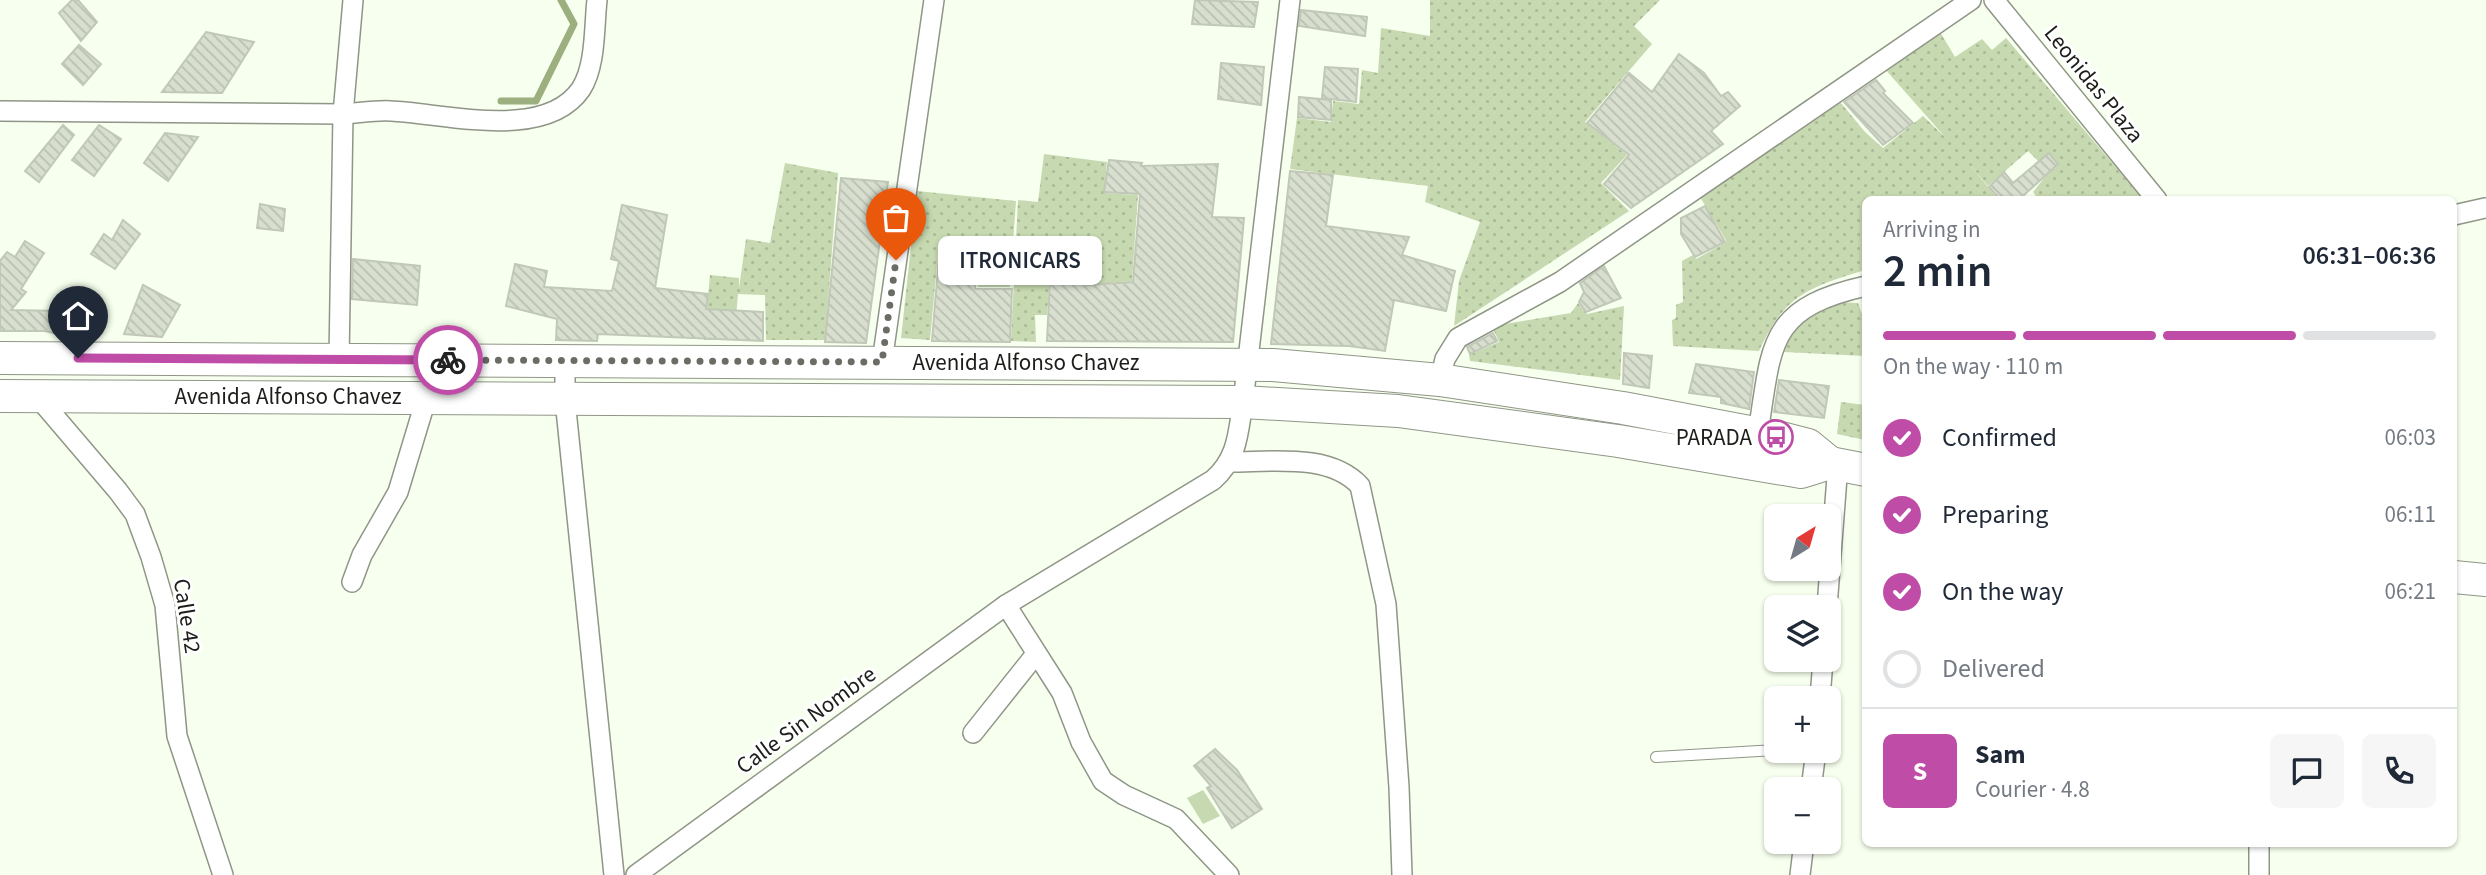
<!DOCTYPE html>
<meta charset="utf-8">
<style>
:root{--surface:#fff;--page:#f6f6f7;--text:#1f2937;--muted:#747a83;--line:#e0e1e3;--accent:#bf4ca6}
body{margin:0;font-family:"Source Sans 3",sans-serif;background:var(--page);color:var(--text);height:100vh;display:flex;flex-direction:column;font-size:26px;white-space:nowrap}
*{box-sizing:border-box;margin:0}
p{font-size:23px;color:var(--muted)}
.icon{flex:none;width:38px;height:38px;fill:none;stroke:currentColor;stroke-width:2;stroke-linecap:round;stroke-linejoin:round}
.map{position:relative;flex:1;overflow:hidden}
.drawer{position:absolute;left:1862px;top:196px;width:595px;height:651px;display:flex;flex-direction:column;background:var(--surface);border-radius:10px;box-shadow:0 2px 5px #0004}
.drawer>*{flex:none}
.needle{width:46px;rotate:37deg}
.buttons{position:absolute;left:1764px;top:504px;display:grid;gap:14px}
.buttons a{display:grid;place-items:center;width:77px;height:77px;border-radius:10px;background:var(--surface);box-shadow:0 2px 5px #0004;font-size:35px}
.pin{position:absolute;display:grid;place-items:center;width:60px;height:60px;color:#fff;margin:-72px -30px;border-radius:50% 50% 50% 0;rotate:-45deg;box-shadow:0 0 7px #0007}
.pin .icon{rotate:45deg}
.courier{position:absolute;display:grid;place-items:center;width:70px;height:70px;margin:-35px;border:5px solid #bf4ca6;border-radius:50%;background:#fff;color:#222;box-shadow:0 2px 9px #0007}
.bubble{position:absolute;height:49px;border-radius:10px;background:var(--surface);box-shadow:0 2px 5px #0004;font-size:23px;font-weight:600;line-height:49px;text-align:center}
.overview em{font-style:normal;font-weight:600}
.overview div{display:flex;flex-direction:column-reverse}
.overview{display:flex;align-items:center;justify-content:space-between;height:119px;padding:0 21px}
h1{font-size:46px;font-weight:600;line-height:52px}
.bar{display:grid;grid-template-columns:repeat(4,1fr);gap:10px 7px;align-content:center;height:84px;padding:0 21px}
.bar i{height:9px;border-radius:5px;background:var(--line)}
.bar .selected{background:var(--accent)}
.bar p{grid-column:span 4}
.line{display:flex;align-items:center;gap:18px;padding:0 21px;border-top:2px solid var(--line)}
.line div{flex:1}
.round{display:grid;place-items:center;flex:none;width:74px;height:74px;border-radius:10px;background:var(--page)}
ol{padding:0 21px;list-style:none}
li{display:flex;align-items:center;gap:21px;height:77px}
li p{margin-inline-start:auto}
li .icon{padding:7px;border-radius:50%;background:var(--accent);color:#fff;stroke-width:4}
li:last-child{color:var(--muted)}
li i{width:38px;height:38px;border:4px solid var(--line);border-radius:50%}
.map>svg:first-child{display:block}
.grass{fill:url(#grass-dots)}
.garden{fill:#c7d9b0}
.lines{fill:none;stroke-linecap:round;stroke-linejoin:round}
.stream{stroke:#9baf7f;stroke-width:7}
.building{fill:url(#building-back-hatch);stroke:#c1c8b8;stroke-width:2}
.service-casing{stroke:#8f9687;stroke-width:12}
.minor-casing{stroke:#8f9687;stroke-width:22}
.primary-casing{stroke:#8f9687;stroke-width:34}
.service{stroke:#fff;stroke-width:10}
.minor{stroke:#fff;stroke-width:19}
.primary{stroke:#fff;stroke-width:32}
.done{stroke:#696d64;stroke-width:7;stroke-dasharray:0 12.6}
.route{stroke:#bf4ca6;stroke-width:9}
.labels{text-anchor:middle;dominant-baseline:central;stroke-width:6;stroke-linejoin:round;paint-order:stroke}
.street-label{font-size:23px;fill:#1c1e19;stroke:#fff}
.poi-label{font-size:23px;fill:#1c1e19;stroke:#fff;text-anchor:end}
</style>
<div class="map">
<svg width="2486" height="875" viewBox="0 0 2486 875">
<defs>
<pattern id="grass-dots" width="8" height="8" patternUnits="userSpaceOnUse" patternTransform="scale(1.75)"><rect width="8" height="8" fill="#c7d9b0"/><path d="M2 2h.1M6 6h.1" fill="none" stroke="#aaba97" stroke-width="1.8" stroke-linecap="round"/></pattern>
<pattern id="building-back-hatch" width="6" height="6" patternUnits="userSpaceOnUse" patternTransform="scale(1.75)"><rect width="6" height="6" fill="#d8dfcf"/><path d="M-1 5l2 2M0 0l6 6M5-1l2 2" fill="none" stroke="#b9bfb1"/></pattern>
</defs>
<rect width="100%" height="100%" fill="#f7ffee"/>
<!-- grass -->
<g class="grass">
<polygon points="1430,0 1660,0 1634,26 1652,44 1585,122 1627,155 1601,183 1629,211 1454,326 1459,281 1480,222 1425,202 1428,186 1290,169 1297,118 1331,122 1333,101 1359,104 1362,70 1378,73 1381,28 1430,36"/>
<path d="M1940,32L1955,57L1982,39L1992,50L2006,38L2143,199H2038L2033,192L2049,172L2028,151L1988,186L1966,160L1998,199L1866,200L1865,270C1808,288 1785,294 1759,351L1673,346L1672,320L1676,318V305L1683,302L1682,261L1693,255L1696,259L1727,242L1697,192L1836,97L1865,132L1883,148L1923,116L1945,137L1884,68Z"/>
<polygon points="1044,154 1107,162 1104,193 1138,195 1132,281 1095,284 1088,278 1050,277 1047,315 1035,315 1036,342 1011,341 1018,200 1038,202"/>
<polygon points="785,163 838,173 825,340 766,340 765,295 738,294 734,340 704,340 710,275 739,278 739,288 746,239 770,243"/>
<polygon points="917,191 1016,201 1010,287 978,287 978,259 938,253 930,340 901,338"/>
<polygon points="1812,301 1858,303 1865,322 1865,356 1784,352 1784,321"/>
<polygon points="1578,303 1587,314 1624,306 1620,380 1470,361 1469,355 1499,342 1492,326 1571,313"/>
<polygon points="1841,402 1865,405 1865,440 1837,434"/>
</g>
<!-- garden -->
<polygon class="garden" points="1203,790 1220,816 1203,824 1187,798"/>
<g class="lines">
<!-- stream -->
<polyline class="stream" points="501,101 536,101 574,24 561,0"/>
</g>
<!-- building -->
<g class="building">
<polygon points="72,0 78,0 97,22 81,41 59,13"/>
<polygon points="1195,0 1258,2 1254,27 1192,24"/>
<polygon points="1301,10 1367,17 1365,36 1299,26"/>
<polygon points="206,32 254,42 222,93 162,92"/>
<polygon points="79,45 101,64 83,85 62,64"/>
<polygon points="1679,54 1704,73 1721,96 1728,92 1740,106 1711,131 1723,144 1631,208 1604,184 1629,155 1587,123 1629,73 1652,92"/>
<polygon points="1221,63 1264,67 1261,105 1218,99"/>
<polygon points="1325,67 1358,69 1356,102 1322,98"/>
<polygon points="1876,80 1885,91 1883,93 1913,123 1883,145 1844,102"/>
<polygon points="1299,97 1331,100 1331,120 1298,117"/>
<polygon points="63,125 74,135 39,182 25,171"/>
<polygon points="99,125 121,139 94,176 72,160"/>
<polygon points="165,133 198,137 168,181 144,163"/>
<polygon points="2049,153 2058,164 2023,196 2026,200 1993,200 1997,196 1989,187 2004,172 2013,183"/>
<polygon points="1109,160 1142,163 1141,166 1218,164 1212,217 1244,218 1233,342 1047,341 1050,278 1088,279 1087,285 1133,282 1140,194 1104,192"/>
<polygon points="1290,171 1333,175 1326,226 1409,237 1402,255 1455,271 1446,311 1394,300 1385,351 1349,346 1271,344"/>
<polygon points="841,178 888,182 866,343 825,342"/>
<polygon points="260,204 285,209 283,231 257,228"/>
<polygon points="622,205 667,215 655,288 708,294 706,309 763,312 763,341 598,334 597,341 556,340 557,319 506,306 515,264 547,271 544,287 612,291 619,261 611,259"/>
<polygon points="1705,206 1725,242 1695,257 1681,234 1681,218"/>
<polygon points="123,220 140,234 115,269 91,254 104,234 112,240"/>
<polygon points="25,241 44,253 21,289 26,292 11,310 63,311 76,292 102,309 80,338 44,331 0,331 0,261 7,252 15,257"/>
<polygon points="939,255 977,260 975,289 1012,289 1010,342 932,341"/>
<polygon points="353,259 420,266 417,305 352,299"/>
<polygon points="1604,266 1621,298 1586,312 1579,302 1584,292 1580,283"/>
<polygon points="143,285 180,305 162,337 124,334"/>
<polygon points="1493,333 1497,341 1470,354 1467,347"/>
<polygon points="1624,353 1652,356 1649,388 1623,384"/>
<polygon points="1696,364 1754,372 1749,409 1721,403 1721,397 1689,393"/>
<polygon points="1779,380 1829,386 1824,418 1774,412"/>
<polygon points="1215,749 1237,770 1262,809 1232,828 1207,788 1211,786 1194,766"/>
</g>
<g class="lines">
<!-- service casing -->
<g class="service-casing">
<polyline id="service" points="1656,757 1776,750"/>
</g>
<!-- minor casing -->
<g class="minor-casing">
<g id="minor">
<polyline points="1994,0 2157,200"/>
<path d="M0,111L343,114C359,113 376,110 391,111C443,113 545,142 581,89C596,66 594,27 597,0"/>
<polyline points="2454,215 2485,208"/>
<polyline points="339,360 343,114 353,0"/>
<polyline points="565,360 565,400 614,875"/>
<polyline points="882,362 934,0"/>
<polyline points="1440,380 1445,359 1458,338 1560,282 1971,0"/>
<polyline points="37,396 118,491 135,514 151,557 165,605 177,736 223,875"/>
<path d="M1758,433C1772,344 1767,308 1866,286"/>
<path d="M1230,462C1272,462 1330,453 1360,486L1386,604L1399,787L1402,875"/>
<polyline points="352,582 362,555 398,492 427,396"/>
<polyline points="1006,605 1062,693 1081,742 1103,781 1124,795 1176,819 1229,875"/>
<polyline points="1827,607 1838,464"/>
<polyline points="1820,698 1823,660"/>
<polyline points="973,733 1036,654"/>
<polyline points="1811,789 1816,751"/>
<path d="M636,875L1006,605L1213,480C1238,458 1238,433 1243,402L1290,0"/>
<polyline points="1800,875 1804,842"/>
<polyline points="2259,875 2259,844"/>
</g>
</g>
<!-- primary casing -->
<g class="primary-casing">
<g id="primary">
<polyline points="0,358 1273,365 1440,380 1623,408 1781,438 1808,445 1830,463"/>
<polyline points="0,396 1243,402 1398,411 1618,441 1801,472 1830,463 1866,470"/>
<polyline points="2454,577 2486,580"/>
</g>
</g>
<!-- service -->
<use href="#service" class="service"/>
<!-- minor -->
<use href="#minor" class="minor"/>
<!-- primary -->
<use href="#primary" class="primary"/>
</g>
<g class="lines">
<!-- done -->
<polyline class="done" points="448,360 882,362 896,260"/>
<!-- route -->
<polyline class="route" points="78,358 448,360"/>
</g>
<!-- icons -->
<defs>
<g id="bus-ring" transform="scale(1.75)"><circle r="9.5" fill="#fff" stroke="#bf4ca6" stroke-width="1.5"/><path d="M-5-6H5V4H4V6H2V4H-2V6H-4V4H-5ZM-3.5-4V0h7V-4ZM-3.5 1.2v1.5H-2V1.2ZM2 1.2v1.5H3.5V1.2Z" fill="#bf4ca6"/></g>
</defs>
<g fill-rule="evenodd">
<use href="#bus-ring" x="1776" y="437"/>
</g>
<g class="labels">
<!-- street labels -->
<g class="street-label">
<text transform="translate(2094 84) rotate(51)">Leonidas Plaza</text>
<text x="1026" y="362">Avenida Alfonso Chavez</text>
<text x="288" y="396">Avenida Alfonso Chavez</text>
<text transform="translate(187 616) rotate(81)">Calle 42</text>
<text transform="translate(806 720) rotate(-36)">Calle Sin Nombre</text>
</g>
<!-- poi labels -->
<g class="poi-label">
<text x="1752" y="437">PARADA</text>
</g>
</g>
</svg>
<div class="buttons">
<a><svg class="needle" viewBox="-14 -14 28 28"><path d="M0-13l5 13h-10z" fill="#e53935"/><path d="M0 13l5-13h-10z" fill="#747a83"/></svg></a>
<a><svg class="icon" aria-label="layers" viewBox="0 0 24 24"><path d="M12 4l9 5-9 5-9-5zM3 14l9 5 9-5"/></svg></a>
<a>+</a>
<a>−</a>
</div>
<div class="pin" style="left:896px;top:260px;background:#ea580c"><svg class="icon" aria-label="bag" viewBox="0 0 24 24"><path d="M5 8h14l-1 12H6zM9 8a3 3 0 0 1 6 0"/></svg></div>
<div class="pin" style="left:78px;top:358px;background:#1f2937"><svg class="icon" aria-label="home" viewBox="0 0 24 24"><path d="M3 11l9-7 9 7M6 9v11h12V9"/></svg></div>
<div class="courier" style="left:448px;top:360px"><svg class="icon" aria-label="bike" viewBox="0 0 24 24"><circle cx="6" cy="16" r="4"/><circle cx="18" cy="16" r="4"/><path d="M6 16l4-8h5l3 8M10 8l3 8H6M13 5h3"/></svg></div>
<div class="bubble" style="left:938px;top:236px;width:164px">ITRONICARS</div>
<section class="drawer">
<div class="overview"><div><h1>2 min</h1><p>Arriving in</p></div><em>06:31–06:36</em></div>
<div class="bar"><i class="selected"></i><i class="selected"></i><i class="selected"></i><i></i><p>On the way · 110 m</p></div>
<ol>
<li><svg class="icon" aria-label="check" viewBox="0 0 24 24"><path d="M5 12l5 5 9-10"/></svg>Confirmed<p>06:03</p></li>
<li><svg class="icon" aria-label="check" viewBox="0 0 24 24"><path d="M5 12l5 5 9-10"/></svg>Preparing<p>06:11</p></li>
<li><svg class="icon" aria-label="check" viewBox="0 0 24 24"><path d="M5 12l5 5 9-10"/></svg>On the way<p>06:21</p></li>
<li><i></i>Delivered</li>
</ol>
<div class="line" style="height:126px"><b class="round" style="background:var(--accent);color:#fff">S</b><div><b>Sam</b><p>Courier · 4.8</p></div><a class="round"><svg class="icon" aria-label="chat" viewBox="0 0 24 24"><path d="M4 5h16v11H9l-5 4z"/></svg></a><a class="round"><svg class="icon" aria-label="phone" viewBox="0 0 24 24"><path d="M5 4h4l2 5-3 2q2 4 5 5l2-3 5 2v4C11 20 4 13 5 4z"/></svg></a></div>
</section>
</div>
